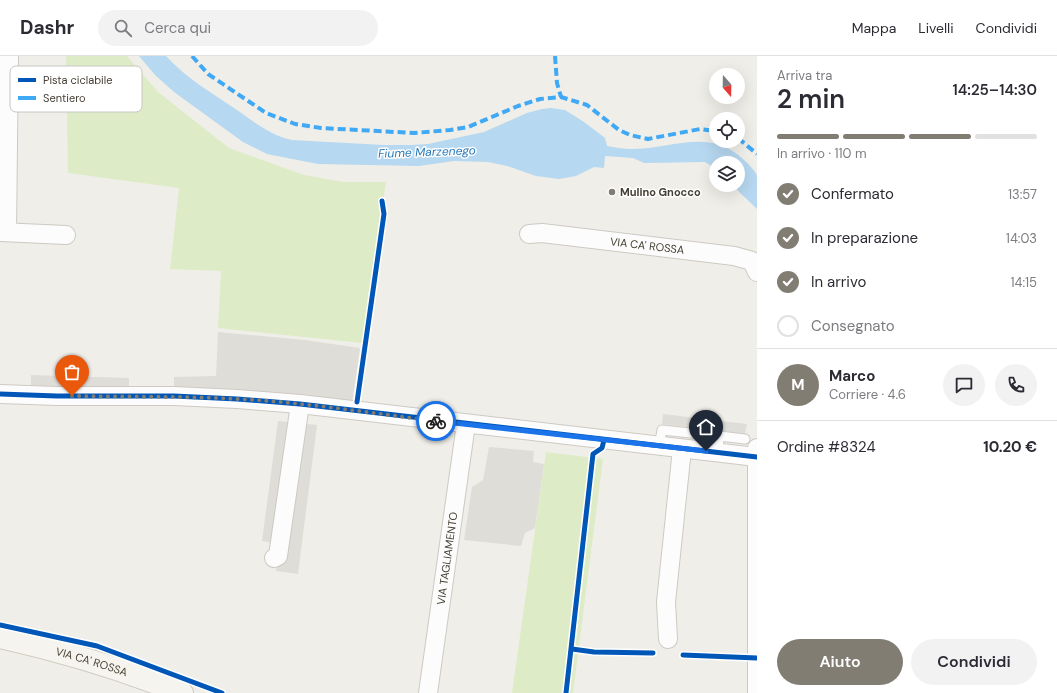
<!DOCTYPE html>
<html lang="it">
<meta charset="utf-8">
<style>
:root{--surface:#fff;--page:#f2f2f3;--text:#2b2b33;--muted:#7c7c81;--line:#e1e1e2;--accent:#827d73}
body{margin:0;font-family:"DM Sans",sans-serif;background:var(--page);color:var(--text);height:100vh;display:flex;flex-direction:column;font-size:15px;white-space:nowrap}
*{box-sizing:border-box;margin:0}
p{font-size:13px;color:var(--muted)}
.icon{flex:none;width:22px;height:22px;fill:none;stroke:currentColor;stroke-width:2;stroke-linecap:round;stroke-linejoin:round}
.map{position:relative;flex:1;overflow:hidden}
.details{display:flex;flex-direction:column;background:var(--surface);width:300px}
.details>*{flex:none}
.needle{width:26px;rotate:160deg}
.controls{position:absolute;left:709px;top:12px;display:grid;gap:8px}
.controls a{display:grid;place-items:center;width:36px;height:36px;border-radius:50%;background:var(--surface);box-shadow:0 4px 16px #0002;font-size:20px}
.pin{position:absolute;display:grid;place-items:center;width:34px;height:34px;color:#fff;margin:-41px -17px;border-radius:50% 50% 50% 0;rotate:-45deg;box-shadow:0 0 4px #0007}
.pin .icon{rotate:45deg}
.courier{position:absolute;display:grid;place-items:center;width:40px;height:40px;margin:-20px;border:3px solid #1a73e8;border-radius:50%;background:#fff;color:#222;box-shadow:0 1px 5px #0007}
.head em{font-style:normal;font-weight:600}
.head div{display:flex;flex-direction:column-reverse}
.head{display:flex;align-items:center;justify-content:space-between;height:68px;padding:0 20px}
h1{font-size:26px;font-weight:600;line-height:30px}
.bar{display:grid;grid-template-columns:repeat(4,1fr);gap:6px 4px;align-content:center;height:48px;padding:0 20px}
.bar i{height:5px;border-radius:3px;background:var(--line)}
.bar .on{background:var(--accent)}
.bar p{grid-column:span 4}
.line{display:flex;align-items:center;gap:10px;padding:0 20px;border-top:1px solid var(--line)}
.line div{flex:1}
.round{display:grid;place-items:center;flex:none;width:42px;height:42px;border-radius:21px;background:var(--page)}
ol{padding:0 20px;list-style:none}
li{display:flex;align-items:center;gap:12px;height:44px}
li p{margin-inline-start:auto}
li .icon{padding:4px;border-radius:50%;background:var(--accent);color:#fff;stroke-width:4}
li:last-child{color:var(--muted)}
li i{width:22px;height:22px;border:2px solid var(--line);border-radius:50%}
.action{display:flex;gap:8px;margin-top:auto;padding:8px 20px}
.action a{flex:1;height:46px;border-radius:24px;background:var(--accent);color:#fff;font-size:16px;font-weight:600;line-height:46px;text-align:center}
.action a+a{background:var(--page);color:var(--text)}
header{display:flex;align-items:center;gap:24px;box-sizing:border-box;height:56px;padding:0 20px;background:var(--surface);border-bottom:1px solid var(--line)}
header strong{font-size:19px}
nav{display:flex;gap:22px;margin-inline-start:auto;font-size:14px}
.search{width:280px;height:36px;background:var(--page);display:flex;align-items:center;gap:10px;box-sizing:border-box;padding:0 14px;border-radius:22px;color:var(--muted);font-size:15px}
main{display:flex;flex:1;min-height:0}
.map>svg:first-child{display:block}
.green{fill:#ddecc6}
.parking{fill:#dfddd8}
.water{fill:#b6d8f0}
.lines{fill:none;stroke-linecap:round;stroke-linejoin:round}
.lane-casing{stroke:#cdcac4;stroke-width:11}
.street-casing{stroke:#cdcac4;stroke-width:20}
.secondary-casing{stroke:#d0cbbf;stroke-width:24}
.lane{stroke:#fdfcfc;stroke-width:9}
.street{stroke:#fdfcfc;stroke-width:18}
.secondary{stroke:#f6f4ee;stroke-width:22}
.quiet{stroke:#3fa9f5;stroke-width:4;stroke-dasharray:8 4;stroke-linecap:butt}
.cycleway-casing{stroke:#fff;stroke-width:8}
.cycleway{stroke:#0057b8;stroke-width:5}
.done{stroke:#827d73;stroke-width:4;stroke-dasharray:0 7.2}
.route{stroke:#1a73e8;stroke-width:5}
.poi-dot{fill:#827d73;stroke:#fff;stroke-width:1.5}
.labels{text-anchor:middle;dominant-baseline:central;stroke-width:3;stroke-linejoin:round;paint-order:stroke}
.poi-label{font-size:11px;font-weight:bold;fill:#464034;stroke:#fff;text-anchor:start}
.street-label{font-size:11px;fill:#464034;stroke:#fff}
.water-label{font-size:12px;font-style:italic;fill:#2779b9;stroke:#fff}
.key{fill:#fff;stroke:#c8c6c2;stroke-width:1}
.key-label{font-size:11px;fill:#464034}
</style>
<header>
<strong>Dashr</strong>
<div class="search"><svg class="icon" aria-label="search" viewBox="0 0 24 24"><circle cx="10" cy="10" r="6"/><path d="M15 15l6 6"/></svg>Cerca qui</div>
<nav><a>Mappa</a><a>Livelli</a><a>Condividi</a></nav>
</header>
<main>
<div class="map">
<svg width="757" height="637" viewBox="0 0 757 637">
<rect width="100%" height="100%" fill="#f0eee8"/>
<!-- green -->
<g class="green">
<polygon points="66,0 127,0 158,36 229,92 304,119 343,126 386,126 362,287 218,272 221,215 170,213 179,132 68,117"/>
<polygon points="546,396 603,403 573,637 512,637"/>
</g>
<!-- parking -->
<g class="parking">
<polygon points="218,276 305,284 360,292 351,355 174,340 174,321 216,320"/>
<polygon points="31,319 129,322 129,341 31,339"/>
<polygon points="663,358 747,368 745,378 662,368"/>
<polygon points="278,365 317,369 298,518 276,515 280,488 262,485"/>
<polygon points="489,391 534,395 533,406 544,408 535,472 525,477 521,490 464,484 472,431 483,424"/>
</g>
<!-- water -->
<path class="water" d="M139,0H166C185,21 210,36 234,52C252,64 270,80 292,84L384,89H411L428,88L484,76L527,57L542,53L551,52L565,54L584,66L605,82L607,90C615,91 623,93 631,93C672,93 709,71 743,103C748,107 754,114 757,119C757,124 757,147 757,153L732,129H738V107H716V113L705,106L644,107L633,102L605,100L604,112L594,111L576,120L559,123L536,120L507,110L488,106L454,105L419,110L318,108L267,98L243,86L174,36L155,19Z"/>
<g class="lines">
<!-- lane casing -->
<g class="lane-casing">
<g id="lane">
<polyline points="719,380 745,383"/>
<polyline points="659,390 662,374 719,380 718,396"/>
</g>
</g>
<!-- street casing -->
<g class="street-casing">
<g id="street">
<polyline points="0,176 66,179"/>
<polyline points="7,176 9,0"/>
<path id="s1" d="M529,178L542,177L734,200L752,205L757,216"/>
<polyline points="0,338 57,340 174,340 237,343 300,348 757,401"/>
<polyline points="274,502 278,500 300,348"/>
<polyline points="668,583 666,546 682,393"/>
<path id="s2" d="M428,637L466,368"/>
<polyline points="757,637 757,392"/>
</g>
</g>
<!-- secondary casing -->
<g class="secondary-casing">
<g id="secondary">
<path id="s3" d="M0,581C62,595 123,613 182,637"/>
</g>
</g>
<!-- lane -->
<use href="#lane" class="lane"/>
<!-- street -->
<use href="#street" class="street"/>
<!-- secondary -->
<use href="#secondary" class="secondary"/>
<!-- quiet -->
<g class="quiet">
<polyline points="192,0 208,18 266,57 295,68 321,72 414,77 450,74 468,71 518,50 540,43 561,41 587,49 619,74 630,79 648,83 700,73 716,75"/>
<polyline points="555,0 557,27 561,41"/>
<polyline points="738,82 757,98"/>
</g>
<!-- cycleway casing -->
<g class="cycleway-casing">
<g id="cycleway">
<polyline points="0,338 57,340 174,340 237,343 300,348 757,401"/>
<polyline points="357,346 384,158 382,145"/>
<polyline points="0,569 97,590 222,637"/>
<polyline points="572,593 594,596 653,597"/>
<polyline points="683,599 757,602"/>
<polyline points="566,637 593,398 602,392 604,384"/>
</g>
</g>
<!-- cycleway -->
<use href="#cycleway" class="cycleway"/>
</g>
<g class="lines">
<!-- done -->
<path class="done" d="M72,340C126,341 181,340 236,343C303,346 369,357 436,365"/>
<!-- route -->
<polyline class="route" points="436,365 706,395"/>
</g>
<!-- markers -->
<circle class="poi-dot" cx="612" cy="136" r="4"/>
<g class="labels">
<!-- poi labels -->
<g class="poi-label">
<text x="620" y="136">Mulino Gnocco</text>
</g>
<!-- street labels -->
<g class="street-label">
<text stroke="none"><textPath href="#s1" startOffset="119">VIA CA' ROSSA</textPath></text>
<text stroke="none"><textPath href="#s2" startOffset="136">VIA TAGLIAMENTO</textPath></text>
<text stroke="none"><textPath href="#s3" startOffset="95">VIA CA' ROSSA</textPath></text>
</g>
<!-- water labels -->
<g class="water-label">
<text transform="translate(427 96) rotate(-2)">Fiume Marzenego</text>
</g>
</g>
<!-- legend -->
<rect x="10" y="10" width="132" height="46" rx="6" class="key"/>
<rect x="18" y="22" width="18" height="4" fill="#0057b8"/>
<rect x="18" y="40" width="18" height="4" fill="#3fa9f5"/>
<g class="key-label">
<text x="43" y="28">Pista ciclabile</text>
<text x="43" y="46">Sentiero</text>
</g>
</svg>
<div class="controls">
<a><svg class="needle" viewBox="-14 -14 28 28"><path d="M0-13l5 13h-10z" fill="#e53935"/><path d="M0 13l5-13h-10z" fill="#7c7c81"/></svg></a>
<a><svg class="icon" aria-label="locate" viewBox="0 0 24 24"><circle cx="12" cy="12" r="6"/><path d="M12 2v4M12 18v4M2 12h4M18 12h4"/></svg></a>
<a><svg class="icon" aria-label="layers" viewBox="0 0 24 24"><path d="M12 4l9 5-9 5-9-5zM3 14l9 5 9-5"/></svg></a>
</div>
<div class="pin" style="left:72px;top:340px;background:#ea580c"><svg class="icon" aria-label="bag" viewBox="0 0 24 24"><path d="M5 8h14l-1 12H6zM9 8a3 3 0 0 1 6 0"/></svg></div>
<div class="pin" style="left:706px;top:395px;background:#1f2937"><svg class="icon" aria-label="home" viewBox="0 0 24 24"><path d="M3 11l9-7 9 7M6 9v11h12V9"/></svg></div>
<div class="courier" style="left:436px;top:365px"><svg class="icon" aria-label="bike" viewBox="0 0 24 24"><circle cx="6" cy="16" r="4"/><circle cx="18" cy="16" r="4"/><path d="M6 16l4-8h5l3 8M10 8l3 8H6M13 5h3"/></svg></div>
</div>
<section class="details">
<div class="head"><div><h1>2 min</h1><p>Arriva tra</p></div><em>14:25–14:30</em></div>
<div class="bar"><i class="on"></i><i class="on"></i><i class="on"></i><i></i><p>In arrivo · 110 m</p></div>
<ol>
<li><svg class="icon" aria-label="check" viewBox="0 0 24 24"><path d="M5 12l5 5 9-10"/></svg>Confermato<p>13:57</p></li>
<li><svg class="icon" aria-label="check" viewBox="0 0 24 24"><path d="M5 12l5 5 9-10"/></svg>In preparazione<p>14:03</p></li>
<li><svg class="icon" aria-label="check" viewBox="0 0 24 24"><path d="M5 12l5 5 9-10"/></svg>In arrivo<p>14:15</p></li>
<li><i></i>Consegnato</li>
</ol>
<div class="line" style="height:72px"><b class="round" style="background:var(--accent);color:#fff">M</b><div><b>Marco</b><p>Corriere · 4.6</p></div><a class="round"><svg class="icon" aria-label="chat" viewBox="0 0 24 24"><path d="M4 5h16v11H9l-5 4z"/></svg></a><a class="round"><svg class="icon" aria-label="phone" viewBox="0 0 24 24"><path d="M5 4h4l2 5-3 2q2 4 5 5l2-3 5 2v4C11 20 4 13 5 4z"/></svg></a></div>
<div class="line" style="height:52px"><div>Ordine #8324</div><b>10.20 €</b></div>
<div class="action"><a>Aiuto</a><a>Condividi</a></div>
</section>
</main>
